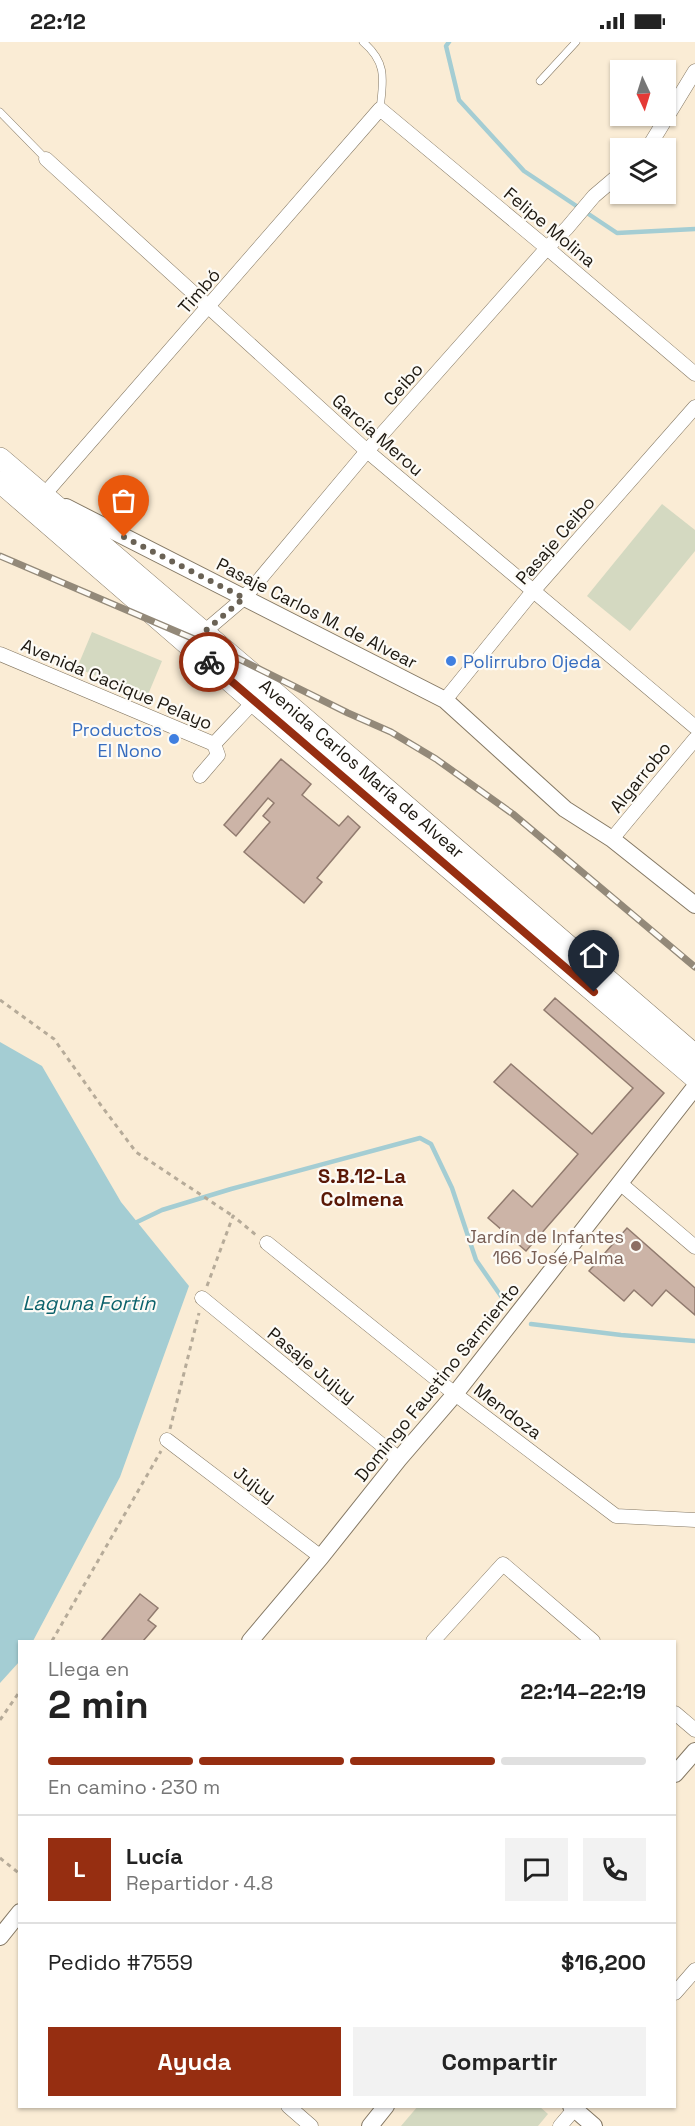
<!DOCTYPE html>
<html lang="es">
<meta charset="utf-8">
<style>
:root{--surface:#fff;--page:#f2f2f2;--text:#222;--muted:#767676;--line:#e0e0e0;--accent:#962e11}
body{margin:0;font-family:"Space Grotesk",sans-serif;background:var(--page);color:var(--text);height:100vh;display:flex;flex-direction:column;font-size:22px;white-space:nowrap}
*{box-sizing:border-box;margin:0}
p{font-size:20px;color:var(--muted)}
.icon{flex:none;width:33px;height:33px;fill:none;stroke:currentColor;stroke-width:2;stroke-linecap:round;stroke-linejoin:round}
.map{position:relative;flex:1;overflow:hidden}
.sheet{position:absolute;left:18px;top:1598px;width:658px;height:468px;display:flex;flex-direction:column;background:var(--surface);border-radius:0px;box-shadow:0 2px 4px #0004}
.sheet>*{flex:none}
.needle{width:39px;rotate:176deg}
.tools{position:absolute;left:610px;top:18px;display:grid;gap:12px}
.tools a{display:grid;place-items:center;width:66px;height:66px;border-radius:0px;background:var(--surface);box-shadow:0 2px 4px #0004;font-size:30px}
.pin{position:absolute;display:grid;place-items:center;width:51px;height:51px;color:#fff;margin:-62px -26px;border-radius:50% 50% 50% 0;rotate:-45deg;box-shadow:0 0 6px #0007}
.pin .icon{rotate:45deg}
.courier{position:absolute;display:grid;place-items:center;width:60px;height:60px;margin:-30px;border:4px solid #962e11;border-radius:50%;background:#fff;color:#222;box-shadow:0 2px 8px #0007}
.summary em{font-style:normal;font-weight:600}
.summary div{display:flex;flex-direction:column-reverse}
.summary{display:flex;align-items:center;justify-content:space-between;height:102px;padding:0 30px}
h1{font-size:39px;font-weight:600;line-height:45px}
.bar{display:grid;grid-template-columns:repeat(4,1fr);gap:9px 6px;align-content:center;height:72px;padding:0 30px}
.bar i{height:8px;border-radius:4px;background:var(--line)}
.bar .current{background:var(--accent)}
.bar p{grid-column:span 4}
.line{display:flex;align-items:center;gap:15px;padding:0 30px;border-top:2px solid var(--line)}
.line div{flex:1}
.round{display:grid;place-items:center;flex:none;width:63px;height:63px;border-radius:0px;background:var(--page)}
.action{display:flex;gap:12px;margin-top:auto;padding:12px 30px}
.action a{flex:1;height:69px;border-radius:0px;background:var(--accent);color:#fff;font-size:24px;font-weight:600;line-height:69px;text-align:center}
.action a+a{background:var(--page);color:var(--text)}
.status{display:flex;justify-content:space-between;align-items:center;height:42px;padding:0 30px;background:var(--surface);direction:ltr}
.status svg{height:16px;fill:currentColor}
.map>svg:first-child{display:block}
.green{fill:#d4d9c1}
.water{fill:#a4cdd3}
.lines{fill:none;stroke-linecap:round;stroke-linejoin:round}
.stream{stroke:#a4cdd3;stroke-width:4.5}
.building{fill:#ccb4a7;stroke:#917b6f;stroke-width:1.5}
.service-casing{stroke:#847864;stroke-width:8}
.minor-casing{stroke:#847864;stroke-width:15}
.tertiary-casing{stroke:#847864;stroke-width:18}
.primary-casing{stroke:#847864;stroke-width:22}
.path{stroke:#b6ab99;stroke-width:3;stroke-dasharray:4.5 4.5;stroke-linecap:butt}
.service{stroke:#fff;stroke-width:7}
.minor{stroke:#fff;stroke-width:14}
.tertiary{stroke:#fff;stroke-width:16}
.primary{stroke:#fff;stroke-width:21}
.rail-casing{stroke:#938979;stroke-width:7}
.rail{stroke:#fdfbf6;stroke-width:4.5;stroke-dasharray:14;stroke-linecap:butt}
.done{stroke:#6a6255;stroke-width:6;stroke-dasharray:0 10.8}
.route{stroke:#962e11;stroke-width:8}
.shop-dot{fill:#3f7fe0;stroke:#fdfbf6;stroke-width:2}
.education-dot{fill:#8d6e63;stroke:#fdfbf6;stroke-width:2}
.labels{text-anchor:middle;dominant-baseline:central;stroke-width:4.5;stroke-linejoin:round;paint-order:stroke}
.street-label{font-size:18px;fill:#1d1810;stroke:#fdfbf6}
.shop-label{font-size:18px;fill:#366cbe;stroke:#fdfbf6;text-anchor:start}
.education-label{font-size:18px;fill:#785e54;stroke:#fdfbf6;text-anchor:end}
.neighbourhood-label{font-size:20px;font-weight:bold;fill:#5a1806;stroke:#fdfbf6}
.water-label{font-size:20px;font-style:italic;fill:#0a616b;stroke:#fdfbf6}
</style>
<div class="status"><b>22:12</b><svg viewBox="0 0 49 12"><path d="M0 12V9h3v3zM5 12V6h3v6zM10 12V3h3v9zM15 12V0h3v12zM26 1h20v11H26zM47 4h2v5h-2z"/></svg></div>
<div class="map">
<svg width="695" height="2084" viewBox="0 0 695 2084">
<rect width="100%" height="100%" fill="#faecd5"/>
<!-- green -->
<g class="green">
<polygon points="662,462 695,488 695,509 630,589 587,554"/>
<polygon points="92,590 162,619 147,655 77,626"/>
<polygon points="418,2064 539,2064 548,2072 538,2084 401,2084"/>
</g>
<!-- water -->
<polygon class="water" points="0,1000 42,1024 121,1160 189,1244 120,1435 33,1599 20,1599 19,1620 0,1641"/>
<g class="lines">
<!-- stream -->
<g class="stream">
<polyline points="449,0 446,4 459,58 524,129 617,191 695,187"/>
<polyline points="137,1180 162,1168 231,1147 420,1096 431,1102 452,1146 476,1218 503,1257"/>
<polyline points="531,1282 621,1293 695,1299"/>
</g>
</g>
<!-- building -->
<g class="building">
<polygon points="281,717 311,742 302,753 339,784 348,774 360,785 317,836 322,840 304,861 244,810 270,780 263,774 274,761 268,756 236,794 224,783"/>
<polygon points="555,956 664,1051 526,1209 488,1176 513,1148 532,1165 578,1112 494,1040 511,1022 592,1092 633,1046 544,968"/>
<polygon points="627,1186 695,1246 695,1273 666,1248 652,1264 634,1248 624,1259 589,1229"/>
<polygon points="140,1552 158,1566 148,1578 156,1584 143,1599 101,1599"/>
</g>
<g class="lines">
<!-- service casing -->
<g class="service-casing">
<g id="service">
<path d="M363,0C388,21 383,39 380,67"/>
<polyline points="540,39 576,0"/>
<polyline points="0,70 46,117"/>
</g>
</g>
<!-- minor casing -->
<g class="minor-casing">
<g id="minor">
<polyline points="648,106 695,29"/>
<polyline points="46,117 367,409 695,685"/>
<polyline points="43,454 380,67 547,206 695,332"/>
<polyline points="202,597 204,590 244,556 367,409 547,206 567,186 594,154 621,131"/>
<polyline points="0,612 214,702"/>
<polyline points="445,658 534,548 695,365"/>
<polyline points="214,702 258,655"/>
<polyline points="200,734 218,713 214,702"/>
<polyline points="612,797 695,697"/>
<polyline points="621,1142 695,1205"/>
<polyline points="267,1201 455,1352 616,1474 695,1478"/>
<polyline points="202,1256 399,1417"/>
<polyline points="167,1398 321,1515"/>
<polyline points="433,1599 503,1522 593,1599"/>
<polyline points="675,1671 695,1688"/>
<polyline points="675,1951 695,1928"/>
<polyline points="288,2064 311,2084"/>
<polyline points="560,2084 577,2064"/>
</g>
</g>
<!-- tertiary casing -->
<g class="tertiary-casing">
<g id="tertiary">
<polyline points="66,465 445,658 565,767 612,797 695,863"/>
<polyline points="250,1599 321,1515 399,1417 455,1352 695,1045"/>
<polyline points="675,1732 695,1709"/>
<polyline points="0,1895 20,1870"/>
<polyline points="571,2064 594,2084"/>
<polyline points="370,2084 386,2064"/>
</g>
</g>
<!-- primary casing -->
<g class="primary-casing">
<g id="primary">
<path id="s1" d="M0,416L267,644L695,1013"/>
<polyline points="0,440 254,660 695,1036"/>
</g>
</g>
<!-- path -->
<g class="path">
<polyline points="0,958 54,997 100,1062 136,1110 233,1174"/>
<polyline points="207,1244 233,1174 256,1193"/>
<polyline points="170,1387 199,1271"/>
<polyline points="52,1599 161,1409"/>
<polyline points="0,1678 20,1649"/>
<polyline points="0,1816 20,1832"/>
</g>
<!-- service -->
<use href="#service" class="service"/>
<!-- minor -->
<use href="#minor" class="minor"/>
<!-- tertiary -->
<use href="#tertiary" class="tertiary"/>
<!-- primary -->
<use href="#primary" class="primary"/>
<!-- rail casing -->
<g class="rail-casing">
<polyline id="rail" points="0,514 227,611 348,671 391,690 436,717 513,772 695,925"/>
</g>
<!-- rail -->
<use href="#rail" class="rail"/>
</g>
<g class="lines">
<!-- done -->
<polyline class="done" points="124,495 244,556 204,590 196,609 209,620"/>
<!-- route -->
<polyline class="route" points="209,620 594,950"/>
</g>
<!-- markers -->
<g class="shop-dot">
<circle cx="451" cy="619" r="6"/>
<circle cx="174" cy="697" r="6"/>
</g>
<circle class="education-dot" cx="636" cy="1204" r="6"/>
<g class="labels">
<!-- street labels -->
<g class="street-label">
<text transform="translate(550 185) rotate(40)">Felipe Molina</text>
<text transform="translate(199 249) rotate(-49)">Timbó</text>
<text transform="translate(403 342) rotate(-49)">Ceibo</text>
<text transform="translate(378 393) rotate(41)">García Merou</text>
<text transform="translate(555 498) rotate(-49)">Pasaje Ceibo</text>
<text transform="translate(317 571) rotate(27)">Pasaje Carlos M. de Alvear</text>
<text transform="translate(117 642) rotate(23)">Avenida Cacique Pelayo</text>
<text stroke="none"><textPath href="#s1" startOffset="477">Avenida Carlos María de Alvear</textPath></text>
<text transform="translate(640 735) rotate(-51)">Algarrobo</text>
<text transform="translate(312 1323) rotate(39)">Pasaje Jujuy</text>
<text transform="translate(437 1340) rotate(-51)">Domingo Faustino Sarmiento</text>
<text transform="translate(508 1369) rotate(37)">Mendoza</text>
<text transform="translate(255 1442) rotate(37)">Jujuy</text>
</g>
<!-- shop labels -->
<g class="shop-label">
<text x="463" y="619">Polirrubro Ojeda</text>
<text x="162" y="687" text-anchor="end">Productos<tspan x="162" dy="21">El Nono</tspan></text>
</g>
<!-- education labels -->
<g class="education-label">
<text x="624" y="1194">Jardín de Infantes<tspan x="624" dy="21">166 José Palma</tspan></text>
</g>
<!-- neighbourhood labels -->
<g class="neighbourhood-label">
<text x="362" y="1134">S.B.12-La<tspan x="362" dy="23">Colmena</tspan></text>
</g>
<!-- water labels -->
<g class="water-label">
<text x="89" y="1261">Laguna Fortín</text>
</g>
</g>
</svg>
<div class="tools">
<a><svg class="needle" viewBox="-14 -14 28 28"><path d="M0-13l5 13h-10z" fill="#e53935"/><path d="M0 13l5-13h-10z" fill="#767676"/></svg></a>
<a><svg class="icon" aria-label="layers" viewBox="0 0 24 24"><path d="M12 4l9 5-9 5-9-5zM3 14l9 5 9-5"/></svg></a>
</div>
<div class="pin" style="left:124px;top:495px;background:#ea580c"><svg class="icon" aria-label="bag" viewBox="0 0 24 24"><path d="M5 8h14l-1 12H6zM9 8a3 3 0 0 1 6 0"/></svg></div>
<div class="pin" style="left:594px;top:950px;background:#1f2937"><svg class="icon" aria-label="home" viewBox="0 0 24 24"><path d="M3 11l9-7 9 7M6 9v11h12V9"/></svg></div>
<div class="courier" style="left:209px;top:620px"><svg class="icon" aria-label="bike" viewBox="0 0 24 24"><circle cx="6" cy="16" r="4"/><circle cx="18" cy="16" r="4"/><path d="M6 16l4-8h5l3 8M10 8l3 8H6M13 5h3"/></svg></div>
<section class="sheet">
<div class="summary"><div><h1>2 min</h1><p>Llega en</p></div><em>22:14–22:19</em></div>
<div class="bar"><i class="current"></i><i class="current"></i><i class="current"></i><i></i><p>En camino · 230 m</p></div>
<div class="line" style="height:108px"><b class="round" style="background:var(--accent);color:#fff">L</b><div><b>Lucía</b><p>Repartidor · 4.8</p></div><a class="round"><svg class="icon" aria-label="chat" viewBox="0 0 24 24"><path d="M4 5h16v11H9l-5 4z"/></svg></a><a class="round"><svg class="icon" aria-label="phone" viewBox="0 0 24 24"><path d="M5 4h4l2 5-3 2q2 4 5 5l2-3 5 2v4C11 20 4 13 5 4z"/></svg></a></div>
<div class="line" style="height:78px"><div>Pedido #7559</div><b>$16,200</b></div>
<div class="action"><a>Ayuda</a><a>Compartir</a></div>
</section>
</div>
